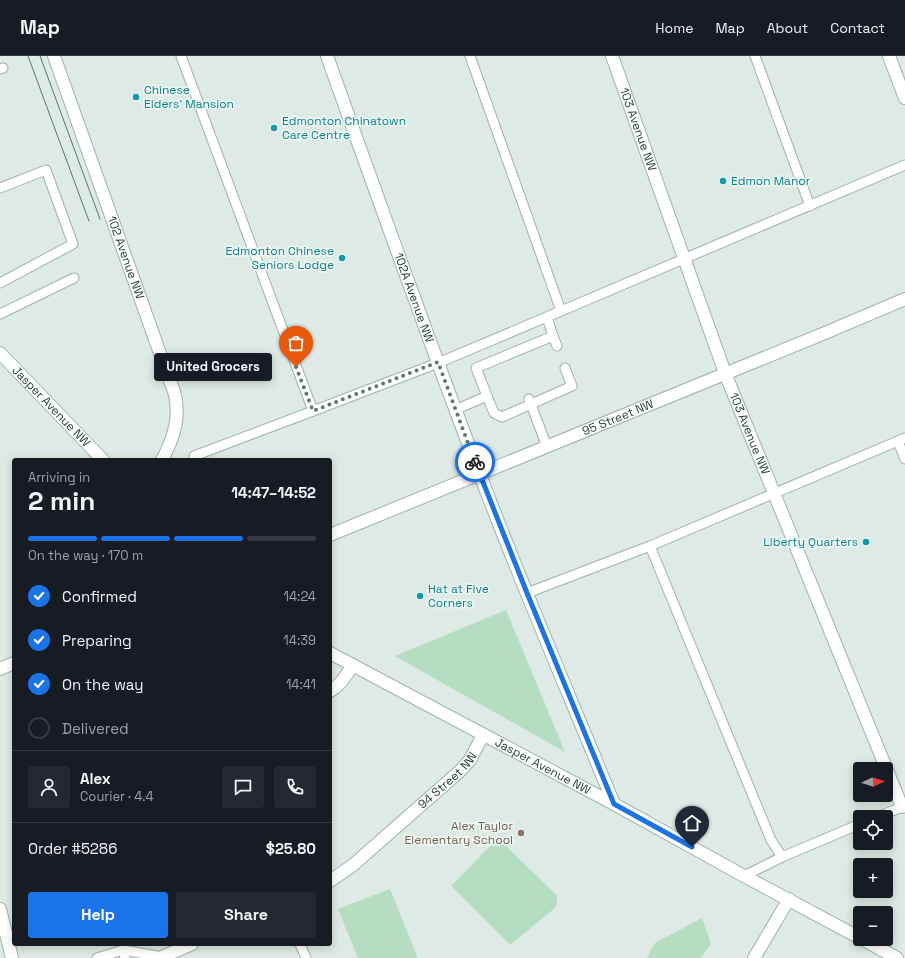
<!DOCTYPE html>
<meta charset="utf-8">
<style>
:root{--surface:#171b24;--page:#242831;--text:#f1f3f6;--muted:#9ea1a6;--line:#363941;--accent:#1a73e8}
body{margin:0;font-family:"Space Grotesk",sans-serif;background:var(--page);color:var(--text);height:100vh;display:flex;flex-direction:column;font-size:15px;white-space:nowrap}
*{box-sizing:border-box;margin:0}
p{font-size:13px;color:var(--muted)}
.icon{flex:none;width:22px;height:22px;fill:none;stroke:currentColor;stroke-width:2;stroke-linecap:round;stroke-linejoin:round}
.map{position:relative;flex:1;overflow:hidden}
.sheet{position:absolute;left:12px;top:402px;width:320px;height:488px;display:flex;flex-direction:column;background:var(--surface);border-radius:4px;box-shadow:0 2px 10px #0003}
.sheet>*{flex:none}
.needle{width:26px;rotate:86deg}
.controls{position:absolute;left:853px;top:706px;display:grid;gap:8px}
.controls a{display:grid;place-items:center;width:40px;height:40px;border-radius:4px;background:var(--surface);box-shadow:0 2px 10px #0003;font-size:20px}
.pin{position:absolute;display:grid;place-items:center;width:34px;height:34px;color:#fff;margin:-41px -17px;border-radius:50% 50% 50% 0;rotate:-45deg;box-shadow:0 0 4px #0007}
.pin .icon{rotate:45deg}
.courier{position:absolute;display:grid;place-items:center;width:40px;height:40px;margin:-20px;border:3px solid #1a73e8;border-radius:50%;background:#fff;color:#222;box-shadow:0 1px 5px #0007}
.bubble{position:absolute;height:28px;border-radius:4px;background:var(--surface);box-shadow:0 2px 10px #0003;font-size:13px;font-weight:600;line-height:28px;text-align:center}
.head em{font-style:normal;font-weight:600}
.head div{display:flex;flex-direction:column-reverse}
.head{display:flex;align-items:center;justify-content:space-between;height:68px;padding:0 16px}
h1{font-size:26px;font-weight:600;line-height:30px}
.bar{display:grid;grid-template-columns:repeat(4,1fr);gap:6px 4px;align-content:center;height:48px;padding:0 16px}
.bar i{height:5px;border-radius:3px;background:var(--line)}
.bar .active{background:var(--accent)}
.bar p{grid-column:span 4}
.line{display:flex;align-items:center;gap:10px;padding:0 16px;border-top:1px solid var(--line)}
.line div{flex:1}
.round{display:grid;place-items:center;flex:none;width:42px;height:42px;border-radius:4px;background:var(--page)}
ol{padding:0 16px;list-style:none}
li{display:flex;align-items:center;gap:12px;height:44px}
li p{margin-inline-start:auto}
li .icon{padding:4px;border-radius:50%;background:var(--accent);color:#fff;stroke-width:4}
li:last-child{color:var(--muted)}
li i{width:22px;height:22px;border:2px solid var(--line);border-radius:50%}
.button{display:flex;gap:8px;margin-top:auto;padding:8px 16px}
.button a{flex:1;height:46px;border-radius:4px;background:var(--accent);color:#fff;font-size:16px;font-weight:600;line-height:46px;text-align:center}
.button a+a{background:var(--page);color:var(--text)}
header{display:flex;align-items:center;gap:24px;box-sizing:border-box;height:56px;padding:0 20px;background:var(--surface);border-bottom:1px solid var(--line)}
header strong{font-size:19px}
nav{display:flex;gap:22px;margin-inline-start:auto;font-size:14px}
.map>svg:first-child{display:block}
.green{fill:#b4ddc1}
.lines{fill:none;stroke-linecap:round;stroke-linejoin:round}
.service-casing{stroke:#a0b2ac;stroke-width:11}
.minor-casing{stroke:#a0b2ac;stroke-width:14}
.tertiary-casing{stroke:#a0b2ac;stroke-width:14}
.secondary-casing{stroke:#9cb6ae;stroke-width:14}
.service{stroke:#fff;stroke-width:9}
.minor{stroke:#fff;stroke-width:12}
.tertiary{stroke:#fff;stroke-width:12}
.secondary{stroke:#fff;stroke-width:12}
.tram{stroke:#58766f;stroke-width:1}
.done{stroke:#617872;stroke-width:4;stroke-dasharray:0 7.2}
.route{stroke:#1a73e8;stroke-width:5}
.culture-dot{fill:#0f9aa8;stroke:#edf7f2;stroke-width:1.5}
.education-dot{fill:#8d6e63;stroke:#edf7f2;stroke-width:1.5}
.labels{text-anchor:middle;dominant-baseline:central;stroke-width:3.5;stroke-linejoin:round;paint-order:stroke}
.culture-label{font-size:12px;fill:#0d838f;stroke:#edf7f2;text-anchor:start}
.street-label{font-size:12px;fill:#1e3a34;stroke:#edf7f2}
.education-label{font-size:12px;fill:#785e54;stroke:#edf7f2;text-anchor:end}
</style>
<header>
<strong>Map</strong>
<nav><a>Home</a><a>Map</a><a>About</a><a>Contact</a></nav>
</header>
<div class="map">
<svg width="905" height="902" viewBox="0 0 905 902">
<rect width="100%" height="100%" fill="#ddeae5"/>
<!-- green -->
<g class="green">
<polygon points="506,554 565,696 395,600"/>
<polygon points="498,782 557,840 556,851 510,889 451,830"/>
<polygon points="390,833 418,902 358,902 338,853"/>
<polygon points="702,862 711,888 701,902 647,902 655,887"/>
</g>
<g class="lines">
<!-- service casing -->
<g class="service-casing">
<g id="service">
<polyline points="181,0 313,355"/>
<polyline points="470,0 561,255"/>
<polyline points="755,0 810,150"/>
<polyline points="0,13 3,12"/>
<polyline points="0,132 46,114 73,188 0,227"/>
<polyline points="0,258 74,222"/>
<polyline points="553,280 557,290"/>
<polyline points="487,340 494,357 502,361 572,330 565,312"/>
<polyline points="529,343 547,391"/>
<polyline points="455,354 487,340 476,312 553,280 547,261"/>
<polyline points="898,385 905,403"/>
<polyline points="194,400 313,355 438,307 561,255 905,109"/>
<polyline points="650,490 771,784 782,801"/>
<polyline points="527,537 650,490 905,382"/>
<polyline points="877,761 905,750"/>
<polyline points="744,820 782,801 860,768"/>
<polyline points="300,888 306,902"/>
<polyline points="123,894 162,901"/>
<polyline points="97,902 123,894 125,902"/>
</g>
</g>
<!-- minor casing -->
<g class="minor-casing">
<g id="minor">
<path id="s1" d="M54,0L167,317C169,323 172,329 174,335C181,360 174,382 162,404"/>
<path id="s2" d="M612,0L725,317L902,751"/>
<path d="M330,635C341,629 346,619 353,609"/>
<path id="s3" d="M330,825L353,809L460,715L470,704L483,679"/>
<polyline points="0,853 12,902"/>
<polyline points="162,901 192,888"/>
</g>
</g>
<!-- tertiary casing -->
<g class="tertiary-casing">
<g id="tertiary">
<path id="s4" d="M327,0C377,139 426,278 479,416C521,528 569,638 614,748"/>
<path id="s5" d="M330,479L825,277L905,243"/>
<polyline points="754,902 789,843"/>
</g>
</g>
<!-- secondary casing -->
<g class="secondary-casing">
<g id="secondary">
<polyline points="889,0 905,42"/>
<path id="s6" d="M0,297L103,404"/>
<path id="s7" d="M330,597L614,748L744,820L860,882"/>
<polyline points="0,613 14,607"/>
<polyline points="862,883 897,902"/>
</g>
</g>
<!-- service -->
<use href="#service" class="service"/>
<!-- minor -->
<use href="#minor" class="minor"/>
<!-- tertiary -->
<use href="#tertiary" class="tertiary"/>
<!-- secondary -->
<use href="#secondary" class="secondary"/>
<!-- tram -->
<g class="tram">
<polyline points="28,0 89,165"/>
<polyline points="40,0 100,163"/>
</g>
</g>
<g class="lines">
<!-- done -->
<polyline class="done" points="296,311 313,355 438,306 475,406"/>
<!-- route -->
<polyline class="route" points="475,406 527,537 614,748 692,791"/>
</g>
<!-- markers -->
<g class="culture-dot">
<circle cx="136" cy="41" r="4"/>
<circle cx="274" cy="72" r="4"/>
<circle cx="723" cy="125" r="4"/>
<circle cx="342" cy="202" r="4"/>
<circle cx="866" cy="486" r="4"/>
<circle cx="420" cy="540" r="4"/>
</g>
<circle class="education-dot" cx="521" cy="777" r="4"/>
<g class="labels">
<!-- culture labels -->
<g class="culture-label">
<text x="144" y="34">Chinese<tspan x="144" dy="14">Elders' Mansion</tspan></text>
<text x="282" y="65">Edmonton Chinatown<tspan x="282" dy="14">Care Centre</tspan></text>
<text x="731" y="125">Edmon Manor</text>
<text x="334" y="195" text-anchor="end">Edmonton Chinese<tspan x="334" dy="14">Seniors Lodge</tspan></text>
<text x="858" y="486" text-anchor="end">Liberty Quarters</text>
<text x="428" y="533">Hat at Five<tspan x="428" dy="14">Corners</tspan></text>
</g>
<!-- street labels -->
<g class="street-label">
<text stroke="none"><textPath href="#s2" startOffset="78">103 Avenue NW</textPath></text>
<text stroke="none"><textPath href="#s1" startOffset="214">102 Avenue NW</textPath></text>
<text stroke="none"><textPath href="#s4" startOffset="257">102A Avenue NW</textPath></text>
<text stroke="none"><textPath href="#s6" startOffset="74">Jasper Avenue NW</textPath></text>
<text stroke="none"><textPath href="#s5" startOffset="311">95 Street NW</textPath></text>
<text stroke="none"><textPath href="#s2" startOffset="402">103 Avenue NW</textPath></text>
<text stroke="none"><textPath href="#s7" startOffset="241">Jasper Avenue NW</textPath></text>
<text stroke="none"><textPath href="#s3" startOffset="155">94 Street NW</textPath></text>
</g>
<!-- education labels -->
<g class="education-label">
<text x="513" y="770">Alex Taylor<tspan x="513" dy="14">Elementary School</tspan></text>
</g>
</g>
</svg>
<div class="controls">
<a><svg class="needle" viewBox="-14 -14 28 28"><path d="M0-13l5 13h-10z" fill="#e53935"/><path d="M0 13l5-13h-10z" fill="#9ea1a6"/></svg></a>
<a><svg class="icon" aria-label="locate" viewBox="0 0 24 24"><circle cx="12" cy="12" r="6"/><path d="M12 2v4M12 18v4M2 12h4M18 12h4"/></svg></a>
<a>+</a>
<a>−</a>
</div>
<div class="pin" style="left:296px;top:311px;background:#ea580c"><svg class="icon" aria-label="bag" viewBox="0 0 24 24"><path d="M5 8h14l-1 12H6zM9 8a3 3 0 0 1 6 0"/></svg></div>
<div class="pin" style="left:692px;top:791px;background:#1f2937"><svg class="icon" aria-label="home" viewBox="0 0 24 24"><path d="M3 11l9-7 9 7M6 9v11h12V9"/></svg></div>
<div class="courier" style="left:475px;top:406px"><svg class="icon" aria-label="bike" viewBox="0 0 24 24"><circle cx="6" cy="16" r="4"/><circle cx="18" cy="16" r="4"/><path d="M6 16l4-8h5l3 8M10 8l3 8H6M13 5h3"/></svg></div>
<div class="bubble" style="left:154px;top:297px;width:118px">United Grocers</div>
<section class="sheet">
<div class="head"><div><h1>2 min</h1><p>Arriving in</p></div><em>14:47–14:52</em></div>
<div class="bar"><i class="active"></i><i class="active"></i><i class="active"></i><i></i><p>On the way · 170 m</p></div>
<ol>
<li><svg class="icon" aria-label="check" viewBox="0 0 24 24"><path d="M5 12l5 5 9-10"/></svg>Confirmed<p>14:24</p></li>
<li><svg class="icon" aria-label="check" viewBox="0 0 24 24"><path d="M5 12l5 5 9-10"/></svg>Preparing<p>14:39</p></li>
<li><svg class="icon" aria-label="check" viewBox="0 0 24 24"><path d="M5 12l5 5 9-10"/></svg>On the way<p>14:41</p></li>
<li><i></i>Delivered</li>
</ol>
<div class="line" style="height:72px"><a class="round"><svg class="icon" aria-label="person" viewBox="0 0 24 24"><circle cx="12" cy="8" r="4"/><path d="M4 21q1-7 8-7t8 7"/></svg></a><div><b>Alex</b><p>Courier · 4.4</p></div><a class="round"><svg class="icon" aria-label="chat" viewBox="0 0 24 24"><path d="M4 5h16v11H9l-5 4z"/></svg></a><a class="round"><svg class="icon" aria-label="phone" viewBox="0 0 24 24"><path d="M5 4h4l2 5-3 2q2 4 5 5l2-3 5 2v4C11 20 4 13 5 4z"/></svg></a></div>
<div class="line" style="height:52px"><div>Order #5286</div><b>$25.80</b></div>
<div class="button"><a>Help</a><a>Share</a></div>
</section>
</div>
